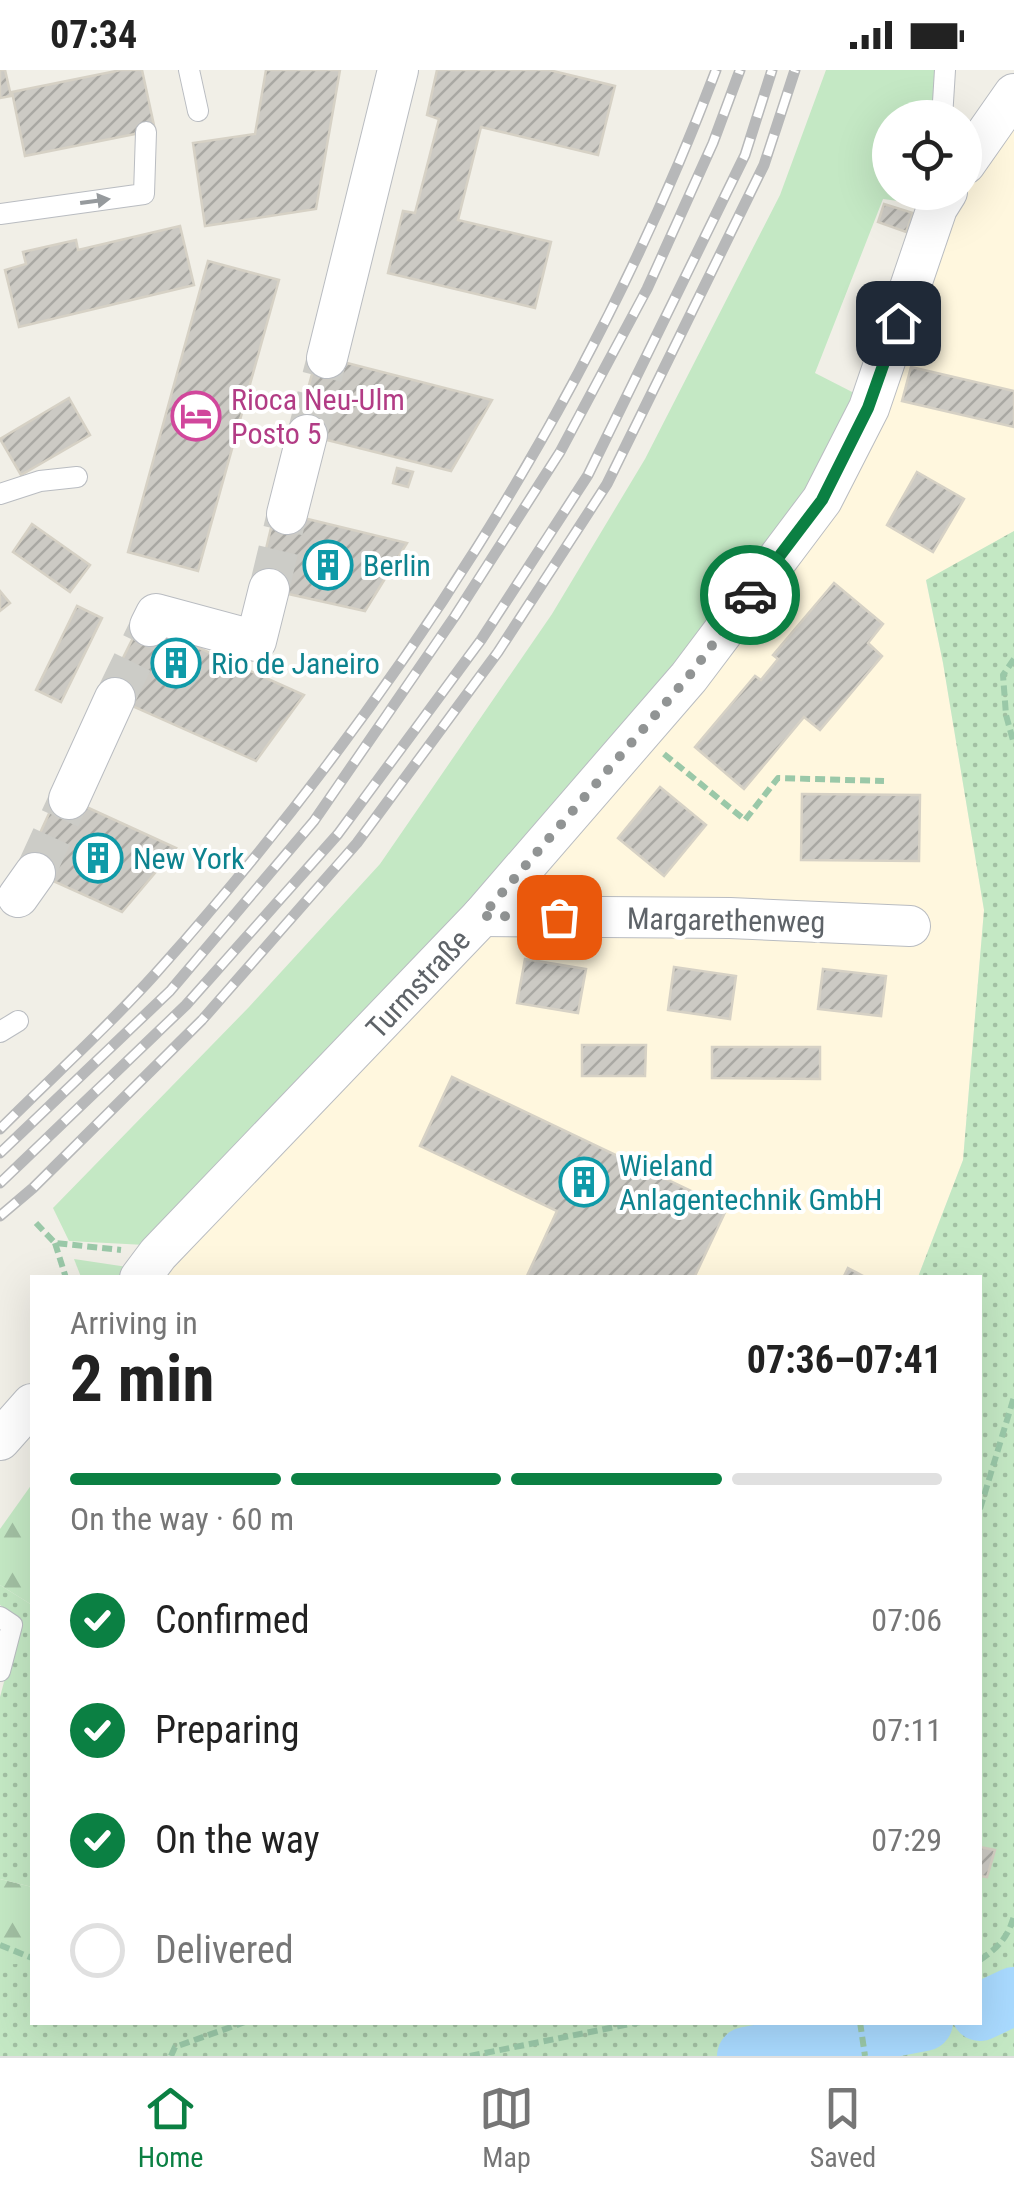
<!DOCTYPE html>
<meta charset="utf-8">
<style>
:root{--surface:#fff;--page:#f2f2f2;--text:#222;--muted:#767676;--line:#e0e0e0;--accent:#0b8043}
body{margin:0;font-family:"Roboto Condensed",sans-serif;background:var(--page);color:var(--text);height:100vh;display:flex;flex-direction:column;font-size:38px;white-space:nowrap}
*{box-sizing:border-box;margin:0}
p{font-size:32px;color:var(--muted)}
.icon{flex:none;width:55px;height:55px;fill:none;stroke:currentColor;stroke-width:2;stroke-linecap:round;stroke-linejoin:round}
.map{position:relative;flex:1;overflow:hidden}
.drawer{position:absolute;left:30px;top:1205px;width:952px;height:750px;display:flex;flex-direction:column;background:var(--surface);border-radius:0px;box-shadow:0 10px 40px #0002}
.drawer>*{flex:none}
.tools{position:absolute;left:872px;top:30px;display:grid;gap:20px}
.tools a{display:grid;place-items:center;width:110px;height:110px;border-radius:50%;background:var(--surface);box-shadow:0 10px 40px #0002;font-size:50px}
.pin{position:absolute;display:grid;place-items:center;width:85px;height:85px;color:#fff;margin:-42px;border-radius:20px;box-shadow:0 5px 15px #0006}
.courier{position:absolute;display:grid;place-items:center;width:100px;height:100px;margin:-50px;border:8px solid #0b8043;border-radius:50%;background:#fff;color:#222;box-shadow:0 2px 12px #0007}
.summary em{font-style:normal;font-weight:700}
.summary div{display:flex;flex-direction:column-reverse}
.summary{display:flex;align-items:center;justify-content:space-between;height:170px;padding:0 40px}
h1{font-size:65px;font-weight:700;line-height:75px}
.bar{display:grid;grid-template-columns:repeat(4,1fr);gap:15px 10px;align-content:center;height:120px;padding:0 40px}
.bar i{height:12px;border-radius:8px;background:var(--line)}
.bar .selected{background:var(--accent)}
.bar p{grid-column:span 4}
ol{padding:0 40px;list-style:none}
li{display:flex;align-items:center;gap:30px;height:110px}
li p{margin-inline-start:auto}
li .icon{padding:10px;border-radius:50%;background:var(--accent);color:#fff;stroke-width:4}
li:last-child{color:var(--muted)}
li i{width:55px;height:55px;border:5px solid var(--line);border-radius:50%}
.status{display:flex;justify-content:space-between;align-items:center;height:70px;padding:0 50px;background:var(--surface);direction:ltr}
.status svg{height:28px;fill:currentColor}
.tabs{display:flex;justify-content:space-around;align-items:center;height:140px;border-top:2px solid var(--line);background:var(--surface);font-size:28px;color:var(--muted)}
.tabs a{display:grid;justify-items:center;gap:5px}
.tabs .selected{color:var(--accent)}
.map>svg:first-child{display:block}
.commercial{fill:#fff7de}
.grass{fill:#c4e8c4}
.forest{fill:url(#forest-firs)}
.park{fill:url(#park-dots)}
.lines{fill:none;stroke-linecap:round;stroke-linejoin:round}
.river{stroke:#a9daff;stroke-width:58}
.building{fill:url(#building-hatch);stroke:#d6d1c5;stroke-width:2.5}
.street-tunnel{stroke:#ccccc7;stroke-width:40;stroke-dasharray:40 20;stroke-linecap:butt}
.lane-casing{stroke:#b9bcc1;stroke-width:22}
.street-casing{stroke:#b9bcc1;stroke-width:42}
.path{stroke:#9ac8a8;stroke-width:6;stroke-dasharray:10 5;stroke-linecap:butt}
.lane{stroke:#fff;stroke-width:20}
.street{stroke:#fff;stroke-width:40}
.rail-casing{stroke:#b7b8b9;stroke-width:11}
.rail{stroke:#fff;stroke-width:8;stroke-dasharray:22;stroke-linecap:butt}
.oneway{fill:#969a9d}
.done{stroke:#919494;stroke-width:10;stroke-dasharray:0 18}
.route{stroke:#0b8043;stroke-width:12}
.labels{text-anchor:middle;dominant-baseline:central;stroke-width:8;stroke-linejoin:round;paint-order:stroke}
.hotel-label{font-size:30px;fill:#b23c85;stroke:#fff;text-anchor:start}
.culture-label{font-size:30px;fill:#0d838f;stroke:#fff;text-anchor:start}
.street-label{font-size:30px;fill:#5e6368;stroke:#fff}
</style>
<div class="status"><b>07:34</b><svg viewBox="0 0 49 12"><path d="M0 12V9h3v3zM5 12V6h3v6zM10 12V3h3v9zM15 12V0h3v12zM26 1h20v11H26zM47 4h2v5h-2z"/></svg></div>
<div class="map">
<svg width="1014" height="1986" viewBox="0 0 1014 1986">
<defs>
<pattern id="forest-firs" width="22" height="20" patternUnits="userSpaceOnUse" patternTransform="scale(2.5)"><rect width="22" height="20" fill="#c4e8c4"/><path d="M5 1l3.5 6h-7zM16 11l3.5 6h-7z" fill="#a2c0a3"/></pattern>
<pattern id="park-dots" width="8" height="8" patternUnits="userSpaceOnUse" patternTransform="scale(2.5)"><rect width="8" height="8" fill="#c4e8c4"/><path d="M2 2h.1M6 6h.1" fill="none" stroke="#a2c0a3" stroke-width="1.8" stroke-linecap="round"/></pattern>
<pattern id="building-hatch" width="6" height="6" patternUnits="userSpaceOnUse" patternTransform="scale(2.5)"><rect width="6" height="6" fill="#cccac4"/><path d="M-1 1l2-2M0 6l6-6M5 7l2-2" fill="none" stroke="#a9a8a3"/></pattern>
</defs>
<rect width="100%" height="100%" fill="#f1efe7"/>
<!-- commercial -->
<polygon class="commercial" points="1014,47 1014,461 926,511 943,593 984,840 963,1090 918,1207 159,1208 724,585 965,119"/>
<!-- grass -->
<g class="grass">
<polygon points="826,0 938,0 937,21 930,47 890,48 890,122 922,123 921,134 883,129 815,303 858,325 803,435 515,790 145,1175 69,1171 53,1138 249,937 380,794 552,544 645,389 780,125"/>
<polygon points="74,1189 134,1198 126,1207 81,1207"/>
</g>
<!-- forest -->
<g class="forest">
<polygon points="32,1414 32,1535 0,1515 0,1459"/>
<polygon points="0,1809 32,1817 32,1947 0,1937"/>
</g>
<!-- park -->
<g class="park">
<polygon points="1014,461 1014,1986 0,1986 0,1895 32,1893 32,1952 980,1952 980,1208 918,1207 963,1090 984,840 943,593 926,510"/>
<polygon points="0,1515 32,1535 32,1817 0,1809 0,1627 18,1559 17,1548 0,1535"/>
</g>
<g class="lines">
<!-- river -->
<g class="river">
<polyline points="980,1942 1014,1926"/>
<polyline points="746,1986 924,1952"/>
</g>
</g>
<!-- building -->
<g class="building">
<polygon points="0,0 5,0 11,26 0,28"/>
<polygon points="121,0 142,0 155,60 25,86 12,22"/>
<polygon points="266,0 340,0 316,139 205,156 193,73 255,64"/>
<polygon points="437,0 549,0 615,16 598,85 481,57 458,150 551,172 535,238 388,203 403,141 415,143 439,49 427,45"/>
<polygon points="884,134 913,143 906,162 878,152"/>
<polygon points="180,156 194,215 19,257 5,200 26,194 23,182 76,170 78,180"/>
<polygon points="208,191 279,210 198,501 128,482"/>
<polygon points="317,286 343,292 492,330 451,401 307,365 296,362"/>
<polygon points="911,297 1014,321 1014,357 902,331"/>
<polygon points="69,328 90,365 21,405 0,369"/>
<polygon points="397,398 413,402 408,417 393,413"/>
<polygon points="917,402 964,429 933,482 887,455"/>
<polygon points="275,441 287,444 407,473 365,541 257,517"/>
<polygon points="32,454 90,495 70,522 13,482"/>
<polygon points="834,513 883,554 868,573 882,586 820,660 804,647 744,719 695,677 755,606 761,610 778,589 773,585"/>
<polygon points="0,521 10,533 0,541"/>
<polygon points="77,536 102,548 61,632 36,620"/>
<polygon points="141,552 304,625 256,691 105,624"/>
<polygon points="660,717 706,755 664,806 618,768"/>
<polygon points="58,724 176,778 122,842 24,798"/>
<polygon points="802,724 920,725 919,791 801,790"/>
<polygon points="525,889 586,899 578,943 517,933"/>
<polygon points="674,897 736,906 730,949 668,940"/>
<polygon points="823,899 886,906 881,946 818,939"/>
<polygon points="582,975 646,975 645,1006 582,1006"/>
<polygon points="712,977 820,977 820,1009 712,1008"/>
<polygon points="452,1007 727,1138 694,1208 526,1208 557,1141 420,1076"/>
<polygon points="848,1198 867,1208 843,1208"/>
<polygon points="980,1777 995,1780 987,1807 980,1806"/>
</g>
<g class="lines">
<!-- street-tunnel -->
<g class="street-tunnel">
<polyline points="307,365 327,288"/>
<polyline points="269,519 287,444"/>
<polyline points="115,628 150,556"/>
<polyline points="35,803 69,729"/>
</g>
<!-- lane casing -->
<g class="lane-casing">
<g id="lane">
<polyline points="189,0 198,41"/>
<polyline points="942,48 945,0"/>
<polyline points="0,144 144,124 146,62"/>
<polyline points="0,424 40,411 77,407"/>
<polyline points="0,962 18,951"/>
<polyline points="0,1547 12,1555 0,1601"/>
</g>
</g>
<!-- street casing -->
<g class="street-casing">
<g id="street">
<polyline points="965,94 1014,24"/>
<polyline points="327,288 398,0"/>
<polyline points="287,444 307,365"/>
<polyline points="150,556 156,544 256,571 269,519"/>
<polyline points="69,729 115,628"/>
<polyline points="18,827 35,803"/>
<polyline points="482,846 730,848 910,856"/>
<polyline points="140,1208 158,1184 482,846 689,607 822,430 869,338 937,138 947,122"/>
<polyline points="0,1370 32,1334"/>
</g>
</g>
<!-- path -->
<g class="path">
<polyline points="1014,589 1003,605 1006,645 1014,674"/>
<polyline points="664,684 745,750 778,708 884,711"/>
<polyline points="36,1153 55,1173 121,1180"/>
<polyline points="55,1173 66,1208"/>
<polyline points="980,1439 1014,1327"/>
<polyline points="0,1875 32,1888"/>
<path d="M980,1890C999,1877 1008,1867 1014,1846"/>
<polyline points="860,1952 865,1986"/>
<polyline points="171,1986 175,1977 245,1952"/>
<polyline points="470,1986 640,1952"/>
</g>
<!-- lane -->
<use href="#lane" class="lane"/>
<!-- street -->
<use href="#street" class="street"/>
<!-- rail casing -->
<g class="rail-casing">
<g id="rail">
<path d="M0,1059C52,1007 107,958 156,903C390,641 592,330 716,0"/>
<polyline points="0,1083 170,921 314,751 455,546 560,382 647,219 713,73 740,0"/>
<polyline points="0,1113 186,935 338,764 481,570 588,405 745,85 772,0"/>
<polyline points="0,1146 33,1118 202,950 357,773 498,582 607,414 764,95 795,0"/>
</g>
</g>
<!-- rail -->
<use href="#rail" class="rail"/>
</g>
<!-- one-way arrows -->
<defs><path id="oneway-solid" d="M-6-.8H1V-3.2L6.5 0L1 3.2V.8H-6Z" transform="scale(2.5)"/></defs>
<use class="oneway" href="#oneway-solid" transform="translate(95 131) rotate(-8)"/>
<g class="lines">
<!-- done -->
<polyline class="done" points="559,847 482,846 689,606 750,525"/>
<!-- route -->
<polyline class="route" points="750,525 822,430 868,338 898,253"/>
</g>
<!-- icons -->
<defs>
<g id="hotel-ring" transform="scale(2.5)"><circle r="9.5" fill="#fff" stroke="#d1479c" stroke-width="1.5"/><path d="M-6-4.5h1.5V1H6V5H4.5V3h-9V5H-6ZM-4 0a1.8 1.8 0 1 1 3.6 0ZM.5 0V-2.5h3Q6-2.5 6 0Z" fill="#d1479c"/></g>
<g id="building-ring" transform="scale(2.5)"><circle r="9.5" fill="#fff" stroke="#0f9aa8" stroke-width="1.5"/><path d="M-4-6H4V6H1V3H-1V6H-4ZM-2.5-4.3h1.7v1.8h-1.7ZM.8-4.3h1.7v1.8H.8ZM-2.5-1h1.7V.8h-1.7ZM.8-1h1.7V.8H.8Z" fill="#0f9aa8"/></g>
</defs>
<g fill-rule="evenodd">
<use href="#hotel-ring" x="196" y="346"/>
<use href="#building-ring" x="328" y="495"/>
<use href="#building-ring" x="176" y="593"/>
<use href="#building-ring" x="98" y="788"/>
<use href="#building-ring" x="584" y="1112"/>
</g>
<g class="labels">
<!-- hotel labels -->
<g class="hotel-label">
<text x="231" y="329">Rioca Neu-Ulm<tspan x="231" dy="34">Posto 5</tspan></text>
</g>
<!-- culture labels -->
<g class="culture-label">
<text x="363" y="495">Berlin</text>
<text x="211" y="593">Rio de Janeiro</text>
<text x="133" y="788">New York</text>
<text x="619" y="1095">Wieland<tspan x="619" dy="34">Anlagentechnik GmbH</tspan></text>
</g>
<!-- street labels -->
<g class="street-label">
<text transform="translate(726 850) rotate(1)">Margarethenweg</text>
<text transform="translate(418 914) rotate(-47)">Turmstraße</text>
</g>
</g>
</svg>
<div class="tools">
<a><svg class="icon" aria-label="locate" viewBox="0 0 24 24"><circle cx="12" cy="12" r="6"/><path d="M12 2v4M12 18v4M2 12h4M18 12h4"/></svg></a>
</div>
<div class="pin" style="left:559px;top:847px;background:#ea580c"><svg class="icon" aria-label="bag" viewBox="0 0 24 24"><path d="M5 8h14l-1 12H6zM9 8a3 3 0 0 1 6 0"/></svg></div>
<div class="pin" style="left:898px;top:253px;background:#1f2937"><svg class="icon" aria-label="home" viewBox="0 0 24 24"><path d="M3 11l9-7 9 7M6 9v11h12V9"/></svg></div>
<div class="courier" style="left:750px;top:525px"><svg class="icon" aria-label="car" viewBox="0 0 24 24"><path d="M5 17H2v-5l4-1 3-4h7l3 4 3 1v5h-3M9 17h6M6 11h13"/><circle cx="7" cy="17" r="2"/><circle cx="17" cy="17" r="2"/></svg></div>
<section class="drawer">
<div class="summary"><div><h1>2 min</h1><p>Arriving in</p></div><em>07:36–07:41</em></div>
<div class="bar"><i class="selected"></i><i class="selected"></i><i class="selected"></i><i></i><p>On the way · 60 m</p></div>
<ol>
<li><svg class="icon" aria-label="check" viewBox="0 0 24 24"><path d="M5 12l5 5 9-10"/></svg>Confirmed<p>07:06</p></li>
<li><svg class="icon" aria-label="check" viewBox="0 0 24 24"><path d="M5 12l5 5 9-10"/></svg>Preparing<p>07:11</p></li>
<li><svg class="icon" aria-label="check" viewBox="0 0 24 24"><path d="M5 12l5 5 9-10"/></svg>On the way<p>07:29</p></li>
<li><i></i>Delivered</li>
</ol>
</section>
</div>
<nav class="tabs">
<a class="selected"><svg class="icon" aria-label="home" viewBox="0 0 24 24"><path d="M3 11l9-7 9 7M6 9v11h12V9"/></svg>Home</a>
<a><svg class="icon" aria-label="map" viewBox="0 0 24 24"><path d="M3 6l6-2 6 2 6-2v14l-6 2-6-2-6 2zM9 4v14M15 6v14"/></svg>Map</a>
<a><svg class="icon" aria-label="saved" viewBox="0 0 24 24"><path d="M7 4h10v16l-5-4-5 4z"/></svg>Saved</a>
</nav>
